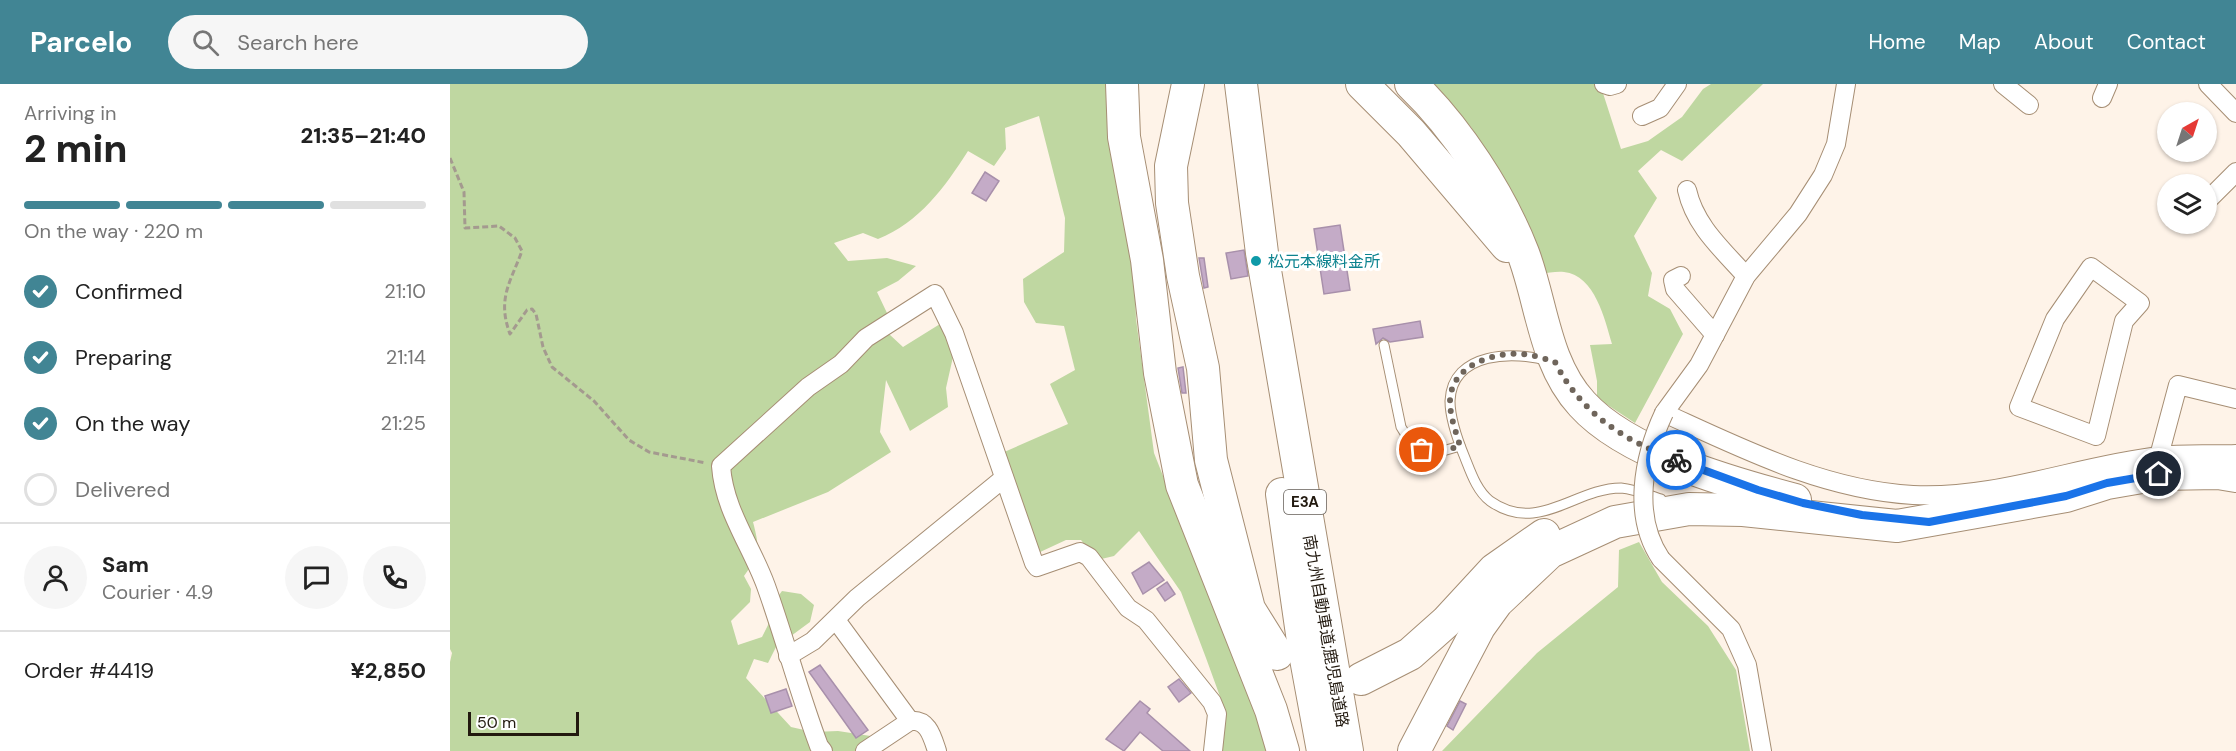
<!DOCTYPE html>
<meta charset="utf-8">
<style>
:root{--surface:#fff;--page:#f6f6f6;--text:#222;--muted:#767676;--line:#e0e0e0;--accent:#418594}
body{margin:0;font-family:"DM Sans","Noto Sans JP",sans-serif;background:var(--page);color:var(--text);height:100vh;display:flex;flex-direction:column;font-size:22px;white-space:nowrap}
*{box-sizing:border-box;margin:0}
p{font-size:20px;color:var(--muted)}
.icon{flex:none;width:33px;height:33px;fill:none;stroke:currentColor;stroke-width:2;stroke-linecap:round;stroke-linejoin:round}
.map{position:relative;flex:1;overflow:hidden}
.panel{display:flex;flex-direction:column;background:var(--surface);width:450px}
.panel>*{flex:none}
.needle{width:39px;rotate:39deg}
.controls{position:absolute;left:1707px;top:18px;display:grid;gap:12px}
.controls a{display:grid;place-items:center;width:60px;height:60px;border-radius:50%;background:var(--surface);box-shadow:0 2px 4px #0004;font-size:30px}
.scale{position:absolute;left:18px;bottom:15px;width:111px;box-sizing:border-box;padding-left:6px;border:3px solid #22190f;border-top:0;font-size:16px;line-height:21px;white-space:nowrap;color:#22190f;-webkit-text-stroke:4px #fff;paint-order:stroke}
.pin{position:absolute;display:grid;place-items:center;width:51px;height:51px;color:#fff;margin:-26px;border:3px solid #fff;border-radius:50%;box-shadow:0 2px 6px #0007}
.courier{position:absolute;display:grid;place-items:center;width:60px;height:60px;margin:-30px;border:4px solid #1a73e8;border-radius:50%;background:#fff;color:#222;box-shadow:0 2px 8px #0007}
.overview em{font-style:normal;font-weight:800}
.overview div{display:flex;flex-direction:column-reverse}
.overview{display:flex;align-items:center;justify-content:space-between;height:102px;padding:0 24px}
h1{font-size:39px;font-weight:800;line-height:45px}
.bar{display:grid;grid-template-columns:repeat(4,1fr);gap:9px 6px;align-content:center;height:72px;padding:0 24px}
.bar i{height:8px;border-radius:4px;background:var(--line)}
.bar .selected{background:var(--accent)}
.bar p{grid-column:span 4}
.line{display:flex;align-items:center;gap:15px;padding:0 24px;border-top:2px solid var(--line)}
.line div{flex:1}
.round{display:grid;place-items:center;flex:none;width:63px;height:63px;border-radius:32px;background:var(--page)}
ol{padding:0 24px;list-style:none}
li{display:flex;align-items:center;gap:18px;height:66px}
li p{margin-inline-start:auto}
li .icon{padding:6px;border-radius:50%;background:var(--accent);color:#fff;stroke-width:4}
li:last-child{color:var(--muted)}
li i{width:33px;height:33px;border:3px solid var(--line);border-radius:50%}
header{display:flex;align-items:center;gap:36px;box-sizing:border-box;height:84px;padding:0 30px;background:var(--accent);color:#fff}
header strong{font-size:28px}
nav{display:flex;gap:33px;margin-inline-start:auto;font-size:21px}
.search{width:420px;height:54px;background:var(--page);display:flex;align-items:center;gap:15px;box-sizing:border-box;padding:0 21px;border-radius:33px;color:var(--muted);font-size:22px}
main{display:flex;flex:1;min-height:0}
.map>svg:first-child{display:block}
.green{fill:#bfd7a1}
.building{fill:#c4abc7;stroke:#a890ab;stroke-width:1.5}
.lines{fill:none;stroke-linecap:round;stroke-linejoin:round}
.lane-casing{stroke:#a68e74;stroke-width:11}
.street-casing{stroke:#a68e74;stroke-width:20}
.highway-casing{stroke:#a68e74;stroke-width:34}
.path{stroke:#a49a8f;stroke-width:3;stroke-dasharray:6 3;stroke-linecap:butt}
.lane{stroke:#fff;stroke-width:9}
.street{stroke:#fff;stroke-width:18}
.highway{stroke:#fff;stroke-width:32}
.street-bridge-casing{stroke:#a68e74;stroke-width:20;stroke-linecap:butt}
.street-bridge{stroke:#fff;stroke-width:18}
.done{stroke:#6f655b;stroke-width:6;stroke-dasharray:0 10.8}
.route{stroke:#1a73e8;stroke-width:8}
.culture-dot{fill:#0f9aa8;stroke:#fff;stroke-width:2}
.labels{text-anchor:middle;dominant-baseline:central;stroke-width:6;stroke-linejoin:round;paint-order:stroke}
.shield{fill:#fff;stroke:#645e57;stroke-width:1.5}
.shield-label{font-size:15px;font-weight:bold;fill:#22190f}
.culture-label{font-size:16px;fill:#0d838f;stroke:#fff;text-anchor:start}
.street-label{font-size:16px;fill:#22190f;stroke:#fff}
</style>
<header>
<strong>Parcelo</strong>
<div class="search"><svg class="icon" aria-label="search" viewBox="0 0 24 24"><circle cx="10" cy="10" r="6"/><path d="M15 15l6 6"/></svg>Search here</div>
<nav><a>Home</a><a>Map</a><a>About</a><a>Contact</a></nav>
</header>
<main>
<section class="panel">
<div class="overview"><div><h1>2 min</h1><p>Arriving in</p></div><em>21:35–21:40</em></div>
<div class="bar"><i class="selected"></i><i class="selected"></i><i class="selected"></i><i></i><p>On the way · 220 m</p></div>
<ol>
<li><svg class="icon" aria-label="check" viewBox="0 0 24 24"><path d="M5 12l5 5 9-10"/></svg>Confirmed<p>21:10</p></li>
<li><svg class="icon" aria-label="check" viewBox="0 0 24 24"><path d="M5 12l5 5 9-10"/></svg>Preparing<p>21:14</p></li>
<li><svg class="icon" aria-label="check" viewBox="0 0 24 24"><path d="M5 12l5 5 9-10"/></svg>On the way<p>21:25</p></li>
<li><i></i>Delivered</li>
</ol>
<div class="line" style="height:108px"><a class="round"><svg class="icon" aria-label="person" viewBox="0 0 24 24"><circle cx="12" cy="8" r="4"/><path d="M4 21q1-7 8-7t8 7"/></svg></a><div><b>Sam</b><p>Courier · 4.9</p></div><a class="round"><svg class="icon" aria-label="chat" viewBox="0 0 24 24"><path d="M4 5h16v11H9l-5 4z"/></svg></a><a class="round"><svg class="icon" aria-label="phone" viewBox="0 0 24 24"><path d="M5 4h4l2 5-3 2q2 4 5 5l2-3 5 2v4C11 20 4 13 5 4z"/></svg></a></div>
<div class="line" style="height:78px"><div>Order #4419</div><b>¥2,850</b></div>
</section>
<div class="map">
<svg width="1786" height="667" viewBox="0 0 1786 667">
<rect width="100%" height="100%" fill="#fef3e8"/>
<!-- green -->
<g class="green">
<path d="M0,0H661L684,182L686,235L704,369L821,667H771L776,629L756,574L731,508L689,447L664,472L647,476L631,456H616L588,469L552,369L618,340L600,300L625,286L614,242L586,239L574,218L573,195L614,168L615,134L589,32L555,44L556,65L544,82L518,67C495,103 469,139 428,155L413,149L384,159L398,177L437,174L466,182L448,197L427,208L437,229L439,250L453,263L490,240L505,264L496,304L498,323L460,347L436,296L430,348L441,368L378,408L303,438C310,465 310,469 294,492L301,505L300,518L281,537L288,561L312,553L318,541L319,525L332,507L351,510L364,521L360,538L326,563L318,579L304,575L296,594L341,643L363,648L388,647L427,653L431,667H0V578L2,569L0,565Z"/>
<path d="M979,0H1145L1151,3L1171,65L1198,57L1232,33L1253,5L1261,0H1313L1232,77L1211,66L1188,87L1207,114L1184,152L1202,189L1198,212L1220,225L1233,250L1185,339L1147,314V297L1140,261L1162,260C1155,236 1145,191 1114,188C1107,187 1098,189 1090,190L1049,86L1021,43Z"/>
<polygon points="1189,458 1212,498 1258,542 1286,586 1300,667 992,667 1087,569 1168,503 1169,466"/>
</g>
<!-- building -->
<g class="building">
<polygon points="535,88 549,97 536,117 522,109"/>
<polygon points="890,141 900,206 874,210 864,145"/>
<polygon points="794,166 798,192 781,195 776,169"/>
<polygon points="749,174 754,174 758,203 754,204"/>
<polygon points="970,237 973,253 940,258 933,254 926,260 923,245"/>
<polygon points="733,283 736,309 732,309 728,284"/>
<polygon points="699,478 714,496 693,510 682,489"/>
<polygon points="717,498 725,510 715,517 707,505"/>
<polygon points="370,581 418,646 406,654 359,588"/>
<polygon points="729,595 741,609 729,618 718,603"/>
<polygon points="336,605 342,622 321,629 315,612"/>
<polygon points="690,617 700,625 697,629 740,667 713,667 690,648 674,667 656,655"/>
<polygon points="1010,617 1016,620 1003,646 997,642"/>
</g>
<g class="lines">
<!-- lane casing -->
<g class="lane-casing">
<g id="lane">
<polyline points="934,261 951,343 962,361 986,369 1010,362"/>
<path d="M1099,277C1065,267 1002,267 1000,317C1000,336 1008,357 1015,374C1021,389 1027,407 1040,417C1088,451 1125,404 1171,404C1184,405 1199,411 1211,415"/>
</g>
</g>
<!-- street casing -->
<g class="street-casing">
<g id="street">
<polyline points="1154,0 1160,2 1167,0"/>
<path d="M1396,0L1386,60L1373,91L1348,130L1296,192L1249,281L1214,329C1293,365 1374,406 1463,411C1547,415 1626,382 1709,372C1734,369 1761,371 1786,370"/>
<polyline points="1553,0 1579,21"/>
<polyline points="1758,0 1786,29"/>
<polyline points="1652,14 1658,0"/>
<polyline points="1192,32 1210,24 1227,0"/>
<path d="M1237,106C1245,142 1272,165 1296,192"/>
<polyline points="1756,118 1786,88"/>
<polygon points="1641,183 1690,219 1674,237 1646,352 1569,323 1605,235"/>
<polyline points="1231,192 1223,196 1225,205 1265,251"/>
<polyline points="1709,372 1728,301 1786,315"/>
<polyline points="1211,475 1281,545 1297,581 1312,667"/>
<polyline points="386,536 460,637"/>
<polyline points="338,572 363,557 407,514 554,394"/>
<path d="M373,667L369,662C349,609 335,555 316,502C301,461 274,426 271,382L358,303L391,280L416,254L485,210L504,249L584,479L587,483L630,468L639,473L678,524L696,536L762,618L767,630L763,667"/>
<path d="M415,667L460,637C478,635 482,652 487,667"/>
</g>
</g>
<!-- highway casing -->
<g class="highway-casing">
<g id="highway">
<polyline points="672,0 674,53 697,176 710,289 732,401 821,626 833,667"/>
<polyline points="738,0 721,82 722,119 733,192 753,284 761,376 799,525 827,570"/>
<polyline points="791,0 812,169 897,667"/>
<polyline points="912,0 961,49 1057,162"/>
<path d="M961,0C1007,44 1050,110 1073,169C1092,219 1094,279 1132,320C1177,370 1281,399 1345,416"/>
<polyline points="832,410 854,564 873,667"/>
<polyline points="911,595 960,570 996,538 1044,486 1094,451"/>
<polyline points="964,667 1029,543 1047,518 1100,468 1165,438 1239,425 1293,426 1447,442 1616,412 1657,399 1709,390 1768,389 1786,392"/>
</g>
</g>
<!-- path -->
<path class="path" d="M0,74L14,108L15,144L49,142L65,154L72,167C60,199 47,215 60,250L77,226L82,225L86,230L93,263L102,283L144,317L179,356L199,368L256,379"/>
<!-- lane -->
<use href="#lane" class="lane"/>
<!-- street -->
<use href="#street" class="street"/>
<!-- highway -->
<use href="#highway" class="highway"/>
<!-- street-bridge casing -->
<g class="street-bridge-casing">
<path id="street-bridge" d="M1211,475C1182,432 1193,374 1214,329"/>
</g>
<!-- street-bridge -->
<use href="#street-bridge" class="street-bridge"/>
</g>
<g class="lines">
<!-- done -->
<path class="done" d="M972,366L986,369L1010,362C1006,348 1000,333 1000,317C1001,281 1043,268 1073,270C1084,271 1095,275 1105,278C1131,329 1173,356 1226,376"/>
<!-- route -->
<polyline class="route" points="1226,376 1308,406 1353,419 1412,431 1479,438 1616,412 1657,399 1709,390"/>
</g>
<!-- markers -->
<circle class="culture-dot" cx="806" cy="177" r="6"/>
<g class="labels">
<!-- shield labels -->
<rect class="shield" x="834" y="406" width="42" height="24" rx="4.5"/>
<g class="shield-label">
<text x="855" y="418">E3A</text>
</g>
<!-- culture labels -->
<g class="culture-label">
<text x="818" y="177">松元本線料金所</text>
</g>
<!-- street labels -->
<g class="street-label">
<text transform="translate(876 547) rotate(80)">南九州自動車道;鹿児島道路</text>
</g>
</g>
</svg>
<div class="controls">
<a><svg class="needle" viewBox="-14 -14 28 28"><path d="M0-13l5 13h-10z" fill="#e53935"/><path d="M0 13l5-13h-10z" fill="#767676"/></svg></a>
<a><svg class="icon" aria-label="layers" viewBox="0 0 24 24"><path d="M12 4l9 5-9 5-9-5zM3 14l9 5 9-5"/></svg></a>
</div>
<div class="scale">50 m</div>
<div class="pin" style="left:972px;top:366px;background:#ea580c"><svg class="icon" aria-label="bag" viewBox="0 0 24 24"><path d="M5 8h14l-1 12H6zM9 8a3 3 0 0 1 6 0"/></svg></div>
<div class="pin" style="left:1709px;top:390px;background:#1f2937"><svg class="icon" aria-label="home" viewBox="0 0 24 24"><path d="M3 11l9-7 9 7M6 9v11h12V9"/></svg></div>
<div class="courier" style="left:1226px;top:376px"><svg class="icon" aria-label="bike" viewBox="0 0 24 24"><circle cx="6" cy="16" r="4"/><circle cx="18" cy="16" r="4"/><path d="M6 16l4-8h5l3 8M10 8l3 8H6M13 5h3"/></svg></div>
</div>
</main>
